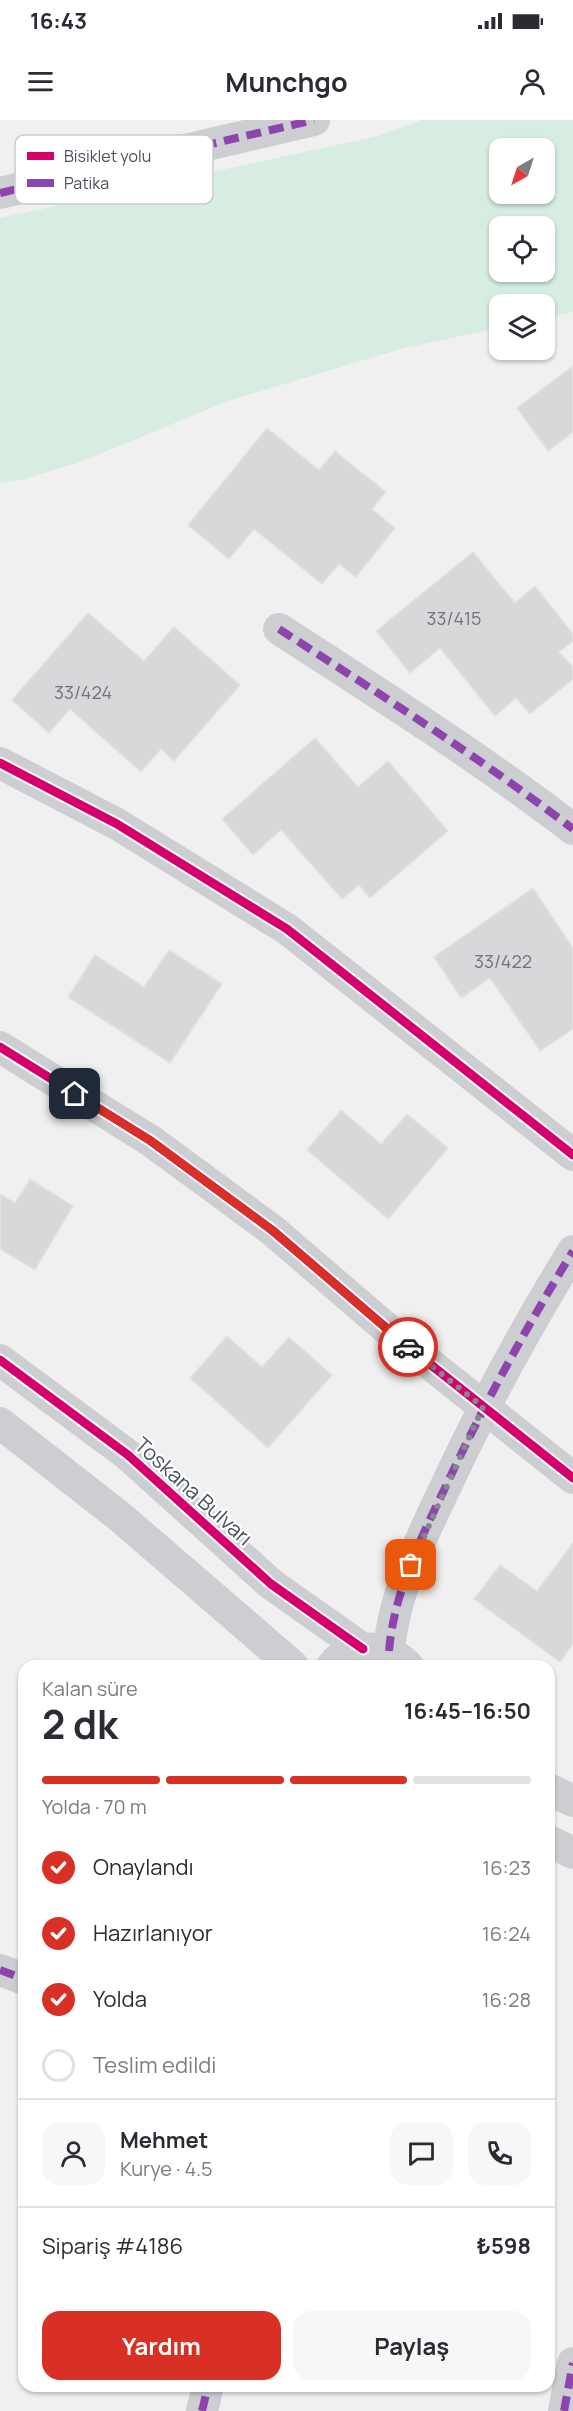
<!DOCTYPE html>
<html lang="tr">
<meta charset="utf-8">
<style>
:root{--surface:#fff;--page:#f7f7f7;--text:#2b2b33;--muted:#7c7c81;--line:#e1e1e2;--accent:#d93025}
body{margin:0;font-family:Manrope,sans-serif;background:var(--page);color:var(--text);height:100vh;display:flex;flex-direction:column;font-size:22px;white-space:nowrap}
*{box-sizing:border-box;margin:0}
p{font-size:20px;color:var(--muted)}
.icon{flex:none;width:33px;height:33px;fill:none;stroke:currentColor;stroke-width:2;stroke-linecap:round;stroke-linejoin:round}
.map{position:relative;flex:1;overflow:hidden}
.panel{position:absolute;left:18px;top:1540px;width:537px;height:732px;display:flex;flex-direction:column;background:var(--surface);border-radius:18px;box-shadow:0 2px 4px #0004}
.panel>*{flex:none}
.needle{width:39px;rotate:219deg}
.buttons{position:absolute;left:489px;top:18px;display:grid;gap:12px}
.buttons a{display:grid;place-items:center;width:66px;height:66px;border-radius:12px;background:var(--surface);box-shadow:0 2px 4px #0004;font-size:30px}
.pin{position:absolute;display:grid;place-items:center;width:51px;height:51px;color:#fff;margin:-26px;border-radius:12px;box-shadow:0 3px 9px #0006}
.courier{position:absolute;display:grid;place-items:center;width:60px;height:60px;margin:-30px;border:4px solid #d93025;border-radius:50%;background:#fff;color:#222;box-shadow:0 2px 8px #0007}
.summary em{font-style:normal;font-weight:700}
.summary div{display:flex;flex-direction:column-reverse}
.summary{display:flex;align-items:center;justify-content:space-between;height:102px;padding:0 24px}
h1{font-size:39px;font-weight:700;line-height:45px}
.bar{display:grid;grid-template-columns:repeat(4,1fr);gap:9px 6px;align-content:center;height:72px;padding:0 24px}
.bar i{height:8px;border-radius:4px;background:var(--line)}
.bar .active{background:var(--accent)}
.bar p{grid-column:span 4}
.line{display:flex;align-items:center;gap:15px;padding:0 24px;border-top:2px solid var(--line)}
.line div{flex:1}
.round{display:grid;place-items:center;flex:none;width:63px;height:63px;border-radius:18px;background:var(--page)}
ol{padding:0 24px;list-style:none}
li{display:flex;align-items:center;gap:18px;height:66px}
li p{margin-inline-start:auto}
li .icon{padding:6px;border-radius:50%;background:var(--accent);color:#fff;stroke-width:4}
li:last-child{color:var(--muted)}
li i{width:33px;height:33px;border:3px solid var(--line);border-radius:50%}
.button{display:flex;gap:12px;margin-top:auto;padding:12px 24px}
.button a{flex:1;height:69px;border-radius:18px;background:var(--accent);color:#fff;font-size:24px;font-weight:700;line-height:69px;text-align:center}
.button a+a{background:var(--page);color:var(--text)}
.status{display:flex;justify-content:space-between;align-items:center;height:42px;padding:0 30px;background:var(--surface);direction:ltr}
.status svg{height:16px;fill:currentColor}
header{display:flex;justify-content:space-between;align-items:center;height:78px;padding:0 24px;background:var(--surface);font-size:27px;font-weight:700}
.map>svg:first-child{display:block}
.green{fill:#d7ede1;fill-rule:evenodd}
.building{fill:#d8d8da;stroke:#e2e2e3;stroke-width:1.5}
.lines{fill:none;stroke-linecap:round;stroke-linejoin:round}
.minor{stroke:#ccced1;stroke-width:32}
.quiet{stroke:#8e44ad;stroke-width:8;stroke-dasharray:15 8;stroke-linecap:butt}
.cycleway-casing{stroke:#fff;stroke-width:13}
.cycleway{stroke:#d6006c;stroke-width:9}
.done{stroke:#84898f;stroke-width:6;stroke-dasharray:0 10.8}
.route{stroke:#d93025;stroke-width:8}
.labels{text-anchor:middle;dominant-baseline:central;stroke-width:4.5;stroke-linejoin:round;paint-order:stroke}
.number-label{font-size:18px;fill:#6e747c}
.street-label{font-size:21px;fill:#49515b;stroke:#fff}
.key{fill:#fff;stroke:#c8cbce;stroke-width:1.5}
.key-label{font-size:16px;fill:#49515b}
</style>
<div class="status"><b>16:43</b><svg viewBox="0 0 49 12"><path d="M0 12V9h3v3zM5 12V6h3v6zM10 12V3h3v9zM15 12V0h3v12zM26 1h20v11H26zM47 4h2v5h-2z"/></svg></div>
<header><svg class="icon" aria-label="menu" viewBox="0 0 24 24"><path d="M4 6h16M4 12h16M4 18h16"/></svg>Munchgo<svg class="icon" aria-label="person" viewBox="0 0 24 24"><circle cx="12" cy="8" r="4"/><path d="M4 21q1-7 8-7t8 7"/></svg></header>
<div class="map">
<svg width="573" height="2291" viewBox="0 0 573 2291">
<rect width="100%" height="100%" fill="#f1f0f0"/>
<!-- green -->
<path class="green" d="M422,0H573V192L545,198L544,184H500L499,208L404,228L228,281L80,342L21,360L0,363V98L378,16ZM500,28H544V74H500ZM500,106H544V152H500Z"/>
<!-- building -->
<g class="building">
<polygon points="573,246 573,312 548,331 517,288"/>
<polygon points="267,308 319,350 335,331 386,372 372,389 395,408 356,457 339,444 322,464 254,409 229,439 188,405"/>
<polygon points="473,432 515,483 535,466 573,514 573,521 559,532 573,547 573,559 530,594 516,578 495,596 440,528 410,553 376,511"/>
<polygon points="88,493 144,541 174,507 240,565 174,641 161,629 141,652 70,589 49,613 12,580"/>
<polygon points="315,618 358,667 388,641 448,711 370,778 359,765 342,779 281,710 253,735 222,699"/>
<polygon points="533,768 573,828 573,909 540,931 490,858 461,878 434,837"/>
<polygon points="169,830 222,864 170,943 68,877 95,835 144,867"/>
<polygon points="341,990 381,1024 407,994 448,1028 388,1099 307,1030"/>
<polygon points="30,1059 73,1086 35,1150 0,1129 0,1074 15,1083"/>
<polygon points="227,1216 262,1247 289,1217 332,1255 268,1328 190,1258"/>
<polygon points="573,1423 573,1524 560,1542 474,1479 500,1445 537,1471"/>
</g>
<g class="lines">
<!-- minor -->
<g class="minor">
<polyline points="0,73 314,0"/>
<path d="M279,509C378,573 479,637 573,709"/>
<polyline points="0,643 117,704 287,809 573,1035"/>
<polyline points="0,927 151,1021 272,1110 406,1225 573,1358"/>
<polyline points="0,1240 128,1335 271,1464 363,1529"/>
<polyline points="0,1303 119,1396 293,1546"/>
<path d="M389,1531C394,1473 420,1420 445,1368C483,1286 526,1208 573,1131"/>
<path d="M332,1546C352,1520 387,1525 408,1546"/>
<polyline points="549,1669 573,1681"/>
<polyline points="549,1721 573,1733"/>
<polyline points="0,1850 24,1859"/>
<polyline points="202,2291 208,2266"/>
<polyline points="564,2291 573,2243"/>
</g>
<!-- quiet -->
<g class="quiet">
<polyline points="0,73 314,0"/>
<path d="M279,509C378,573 479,637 573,709"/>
<path d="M389,1531C394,1473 420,1420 445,1368C483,1286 526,1208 573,1131"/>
<polyline points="0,1850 24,1859"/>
<polyline points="202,2291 208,2266"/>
<polyline points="564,2291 573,2243"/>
</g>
<!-- cycleway casing -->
<g class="cycleway-casing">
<g id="cycleway">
<polyline points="0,643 117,704 287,809 573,1035"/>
<polyline points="0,927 151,1021 272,1110 406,1225 573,1358"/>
<polyline points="0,1240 128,1335 271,1464 363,1529"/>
</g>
</g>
<!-- cycleway -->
<use href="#cycleway" class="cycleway"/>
</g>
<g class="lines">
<!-- done -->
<polyline class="done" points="408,1227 483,1287 411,1445"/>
<!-- route -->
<polyline class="route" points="75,974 151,1021 272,1110 408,1227"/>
</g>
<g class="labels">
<!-- number labels -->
<g class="number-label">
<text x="454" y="498">33/415</text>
<text x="83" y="572">33/424</text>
<text x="503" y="841">33/422</text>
</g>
<!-- street labels -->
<g class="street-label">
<text transform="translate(194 1371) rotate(42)">Toskana Bulvarı</text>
</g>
</g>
<!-- legend -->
<rect x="15" y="15" width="198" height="69" rx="9" class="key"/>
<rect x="27" y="32" width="27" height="8" fill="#d6006c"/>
<rect x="27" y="59" width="27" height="8" fill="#8e44ad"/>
<g class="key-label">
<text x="64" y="42">Bisiklet yolu</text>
<text x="64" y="69">Patika</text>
</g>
</svg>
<div class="buttons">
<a><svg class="needle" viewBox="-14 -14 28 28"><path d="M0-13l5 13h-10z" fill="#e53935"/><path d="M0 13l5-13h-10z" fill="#7c7c81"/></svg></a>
<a><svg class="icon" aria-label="locate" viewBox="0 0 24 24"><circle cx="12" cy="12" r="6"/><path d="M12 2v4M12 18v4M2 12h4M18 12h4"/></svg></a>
<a><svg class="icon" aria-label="layers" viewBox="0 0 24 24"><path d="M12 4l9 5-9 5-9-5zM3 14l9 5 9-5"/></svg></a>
</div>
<div class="pin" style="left:411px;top:1445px;background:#ea580c"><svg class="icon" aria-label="bag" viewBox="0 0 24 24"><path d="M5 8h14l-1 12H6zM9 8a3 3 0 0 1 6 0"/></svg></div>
<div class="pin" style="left:75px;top:974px;background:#1f2937"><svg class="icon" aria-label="home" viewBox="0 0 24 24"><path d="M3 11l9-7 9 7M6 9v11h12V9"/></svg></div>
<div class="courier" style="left:408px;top:1227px"><svg class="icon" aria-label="car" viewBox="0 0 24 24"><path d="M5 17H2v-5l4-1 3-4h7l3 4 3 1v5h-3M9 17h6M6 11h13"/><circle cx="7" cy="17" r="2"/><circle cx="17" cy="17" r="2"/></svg></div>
<section class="panel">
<div class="summary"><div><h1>2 dk</h1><p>Kalan süre</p></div><em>16:45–16:50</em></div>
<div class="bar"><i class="active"></i><i class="active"></i><i class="active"></i><i></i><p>Yolda · 70 m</p></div>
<ol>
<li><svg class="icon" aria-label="check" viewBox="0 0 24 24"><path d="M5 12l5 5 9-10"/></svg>Onaylandı<p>16:23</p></li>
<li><svg class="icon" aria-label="check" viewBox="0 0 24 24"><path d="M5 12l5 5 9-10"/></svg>Hazırlanıyor<p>16:24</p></li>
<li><svg class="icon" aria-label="check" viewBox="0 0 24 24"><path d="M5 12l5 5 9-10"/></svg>Yolda<p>16:28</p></li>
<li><i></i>Teslim edildi</li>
</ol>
<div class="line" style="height:108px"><a class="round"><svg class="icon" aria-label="person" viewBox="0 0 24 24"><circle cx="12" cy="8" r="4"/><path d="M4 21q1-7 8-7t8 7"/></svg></a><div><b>Mehmet</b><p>Kurye · 4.5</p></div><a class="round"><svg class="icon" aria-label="chat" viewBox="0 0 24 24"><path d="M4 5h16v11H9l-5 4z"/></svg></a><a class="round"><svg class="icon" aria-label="phone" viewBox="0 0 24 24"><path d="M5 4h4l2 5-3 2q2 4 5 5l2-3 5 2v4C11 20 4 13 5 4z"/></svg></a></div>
<div class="line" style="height:78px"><div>Sipariş #4186</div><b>₺598</b></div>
<div class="button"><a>Yardım</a><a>Paylaş</a></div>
</section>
</div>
